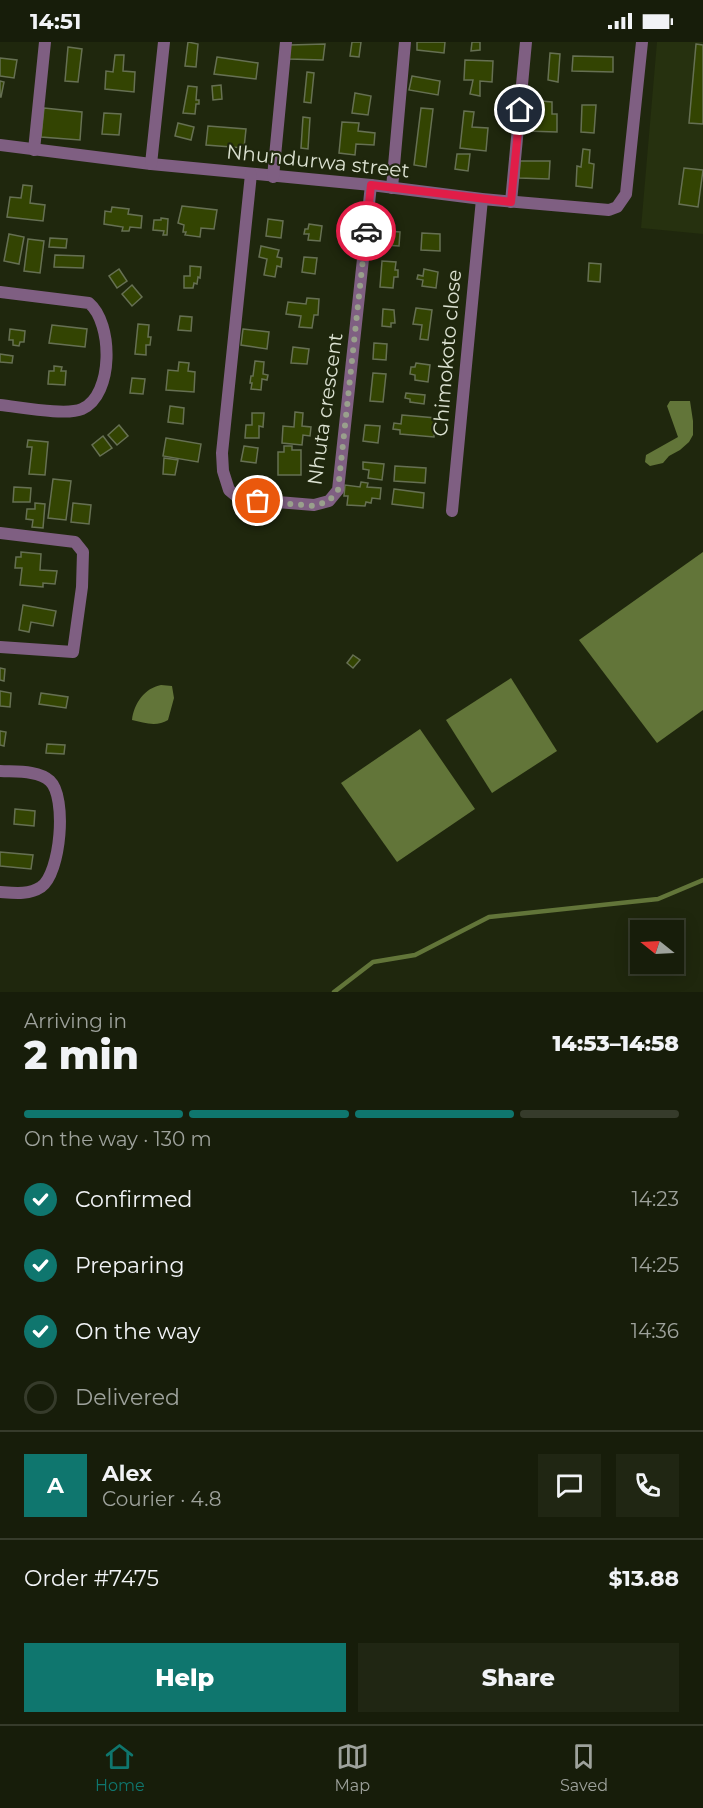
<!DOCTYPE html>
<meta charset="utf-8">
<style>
:root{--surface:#171d0a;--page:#202613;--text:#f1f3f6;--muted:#9ea29c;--line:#363b2b;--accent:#0f766e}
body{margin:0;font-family:Montserrat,sans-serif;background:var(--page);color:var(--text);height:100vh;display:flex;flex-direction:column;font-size:22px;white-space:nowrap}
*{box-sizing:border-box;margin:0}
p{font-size:20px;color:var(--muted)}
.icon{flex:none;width:33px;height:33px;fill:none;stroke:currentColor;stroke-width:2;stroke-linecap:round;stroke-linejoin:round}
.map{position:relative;height:950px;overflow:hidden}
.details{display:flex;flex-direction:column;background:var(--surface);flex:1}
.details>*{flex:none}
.needle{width:39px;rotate:288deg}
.buttons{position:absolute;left:630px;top:878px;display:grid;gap:12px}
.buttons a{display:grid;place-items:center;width:54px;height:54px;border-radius:0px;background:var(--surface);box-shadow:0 3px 15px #0003,0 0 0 2px var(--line);font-size:30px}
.pin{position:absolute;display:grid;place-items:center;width:51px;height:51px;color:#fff;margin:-26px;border:3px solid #fff;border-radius:50%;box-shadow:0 2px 6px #0007}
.courier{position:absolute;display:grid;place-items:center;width:60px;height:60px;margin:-30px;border:4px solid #e11d48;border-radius:50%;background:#fff;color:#222;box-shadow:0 2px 8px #0007}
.head em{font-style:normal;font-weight:800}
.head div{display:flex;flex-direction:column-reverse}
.head{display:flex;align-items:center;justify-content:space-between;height:102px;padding:0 24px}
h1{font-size:39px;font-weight:800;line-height:45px}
.bar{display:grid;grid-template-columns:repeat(4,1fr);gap:9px 6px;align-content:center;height:72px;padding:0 24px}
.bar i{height:8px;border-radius:4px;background:var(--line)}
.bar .current{background:var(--accent)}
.bar p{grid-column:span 4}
.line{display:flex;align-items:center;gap:15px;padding:0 24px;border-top:2px solid var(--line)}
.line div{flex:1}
.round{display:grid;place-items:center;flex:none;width:63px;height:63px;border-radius:0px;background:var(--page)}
ol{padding:0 24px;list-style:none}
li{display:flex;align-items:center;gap:18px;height:66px}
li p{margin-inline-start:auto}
li .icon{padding:6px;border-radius:50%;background:var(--accent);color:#fff;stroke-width:4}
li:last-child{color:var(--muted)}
li i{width:33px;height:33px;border:3px solid var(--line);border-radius:50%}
.action{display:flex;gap:12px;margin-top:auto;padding:12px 24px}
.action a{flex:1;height:69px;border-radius:0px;background:var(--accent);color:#fff;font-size:24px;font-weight:800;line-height:69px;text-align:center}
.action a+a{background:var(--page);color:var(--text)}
.status{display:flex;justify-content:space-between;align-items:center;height:42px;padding:0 30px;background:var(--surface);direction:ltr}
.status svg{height:16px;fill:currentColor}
.menu{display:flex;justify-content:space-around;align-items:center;height:84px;border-top:2px solid var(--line);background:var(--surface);font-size:16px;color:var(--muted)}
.menu a{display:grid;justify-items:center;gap:3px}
.menu .current{color:var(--accent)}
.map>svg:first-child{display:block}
.built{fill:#26310f}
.water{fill:#627539}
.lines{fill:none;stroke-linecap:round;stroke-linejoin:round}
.stream{stroke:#627539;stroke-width:4.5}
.building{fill:#334402;stroke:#667053;stroke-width:1.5}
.street{stroke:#7f5f82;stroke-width:12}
.done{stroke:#99a08c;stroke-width:6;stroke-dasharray:0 10.8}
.route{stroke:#e11d48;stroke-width:8}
.labels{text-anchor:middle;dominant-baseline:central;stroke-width:4.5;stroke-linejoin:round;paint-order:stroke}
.street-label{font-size:20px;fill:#dbe1d1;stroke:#1f270d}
</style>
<div class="status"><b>14:51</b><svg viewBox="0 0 49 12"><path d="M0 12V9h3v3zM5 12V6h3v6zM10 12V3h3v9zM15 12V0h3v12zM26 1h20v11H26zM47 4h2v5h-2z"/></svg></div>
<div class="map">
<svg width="703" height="950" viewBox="0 0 703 950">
<rect width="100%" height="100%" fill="#1f270d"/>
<!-- built -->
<polygon class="built" points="657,0 703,0 703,192 641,186"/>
<!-- water -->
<g class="water">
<polygon points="670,359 690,359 693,379 693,393 689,400 680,408 669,414 663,421 650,424 645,420 646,413 678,395 667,364"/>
<polygon points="703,510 703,668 657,701 579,598"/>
<polygon points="511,636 557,709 492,751 446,678"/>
<path d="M161,643L172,644L174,656L168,678C157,685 144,681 132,678C134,661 145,646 161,643Z"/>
<polygon points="420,687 475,767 397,820 341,741"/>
</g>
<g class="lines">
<!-- stream -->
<polyline class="stream" points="334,950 373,920 415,913 489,875 658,857 703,838"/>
</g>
<!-- building -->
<g class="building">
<polygon points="188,0 198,2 196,25 185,24"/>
<polygon points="352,0 361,0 359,15 350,14"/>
<polygon points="417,0 445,0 444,11 417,8"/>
<polygon points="472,0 480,0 480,8 471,9"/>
<polygon points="325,2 323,18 289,17 290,3"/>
<polygon points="696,2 703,3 703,82 689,81"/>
<polygon points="68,5 82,7 78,40 65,39"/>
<polygon points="550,11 560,12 558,40 548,38"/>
<polygon points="115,13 124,13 123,29 135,30 134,50 105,47 106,29 113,30"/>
<polygon points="573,14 613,15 613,30 572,29"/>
<polygon points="217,15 258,21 256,37 214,32"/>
<polygon points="0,16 17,18 14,36 0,34"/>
<polygon points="465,18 493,19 492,40 480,39 480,54 470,52 473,38 464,38"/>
<polygon points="307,30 314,31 311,61 304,60"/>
<polygon points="412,34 440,39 438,53 409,48"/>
<polygon points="0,39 4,40 1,55 0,55"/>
<polygon points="221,43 222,57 213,58 212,44"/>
<polygon points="188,44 197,45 196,58 199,58 199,62 196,62 195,72 183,71"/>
<polygon points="355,51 371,54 368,73 352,71"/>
<polygon points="541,59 552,60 552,72 557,72 557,90 526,89 526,73 541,74"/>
<polygon points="582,63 596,63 594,91 581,90"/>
<polygon points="44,66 82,70 80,98 41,95"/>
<polygon points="421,66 433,67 426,125 414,123"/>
<polygon points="464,69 474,70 472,85 488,86 486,109 460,106"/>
<polygon points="104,71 121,72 119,93 102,92"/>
<polygon points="303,75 310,76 308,107 301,106"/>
<polygon points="342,80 359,81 358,89 375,91 374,103 356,102 355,113 339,111"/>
<polygon points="178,81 194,85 191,98 175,94"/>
<polygon points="208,84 246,87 244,106 206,103"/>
<polygon points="583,107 590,108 589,121 594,122 592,146 576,144 577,124 581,125"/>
<polygon points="457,112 470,112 468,129 455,127"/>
<polygon points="520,119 550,119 549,137 519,136"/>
<polygon points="684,126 703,128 698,165 679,162"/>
<polygon points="23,143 32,144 30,161 45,163 43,179 7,175 10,155 21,156"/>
<polygon points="182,164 217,168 214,187 201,186 200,195 185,193 186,190 183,190 184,183 178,181"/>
<polygon points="112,165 129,167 128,172 142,174 141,186 130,185 129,189 122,189 123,185 104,182 105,169 111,170"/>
<polygon points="161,176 168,177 167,193 163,193 164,189 153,188 154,178 161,178"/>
<polygon points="268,177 283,179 281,196 266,194"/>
<polygon points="309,182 322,184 320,199 308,198 309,192 304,192 305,187 308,187"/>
<polygon points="387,189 400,190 399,204 385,203"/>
<polygon points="422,191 440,192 440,209 421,208"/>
<polygon points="9,192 24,195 19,222 4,219"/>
<polygon points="50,196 67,197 66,206 49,205"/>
<polygon points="28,197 44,199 40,231 24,229"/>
<polygon points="261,204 279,208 277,215 282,216 281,225 277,224 275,235 264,233 267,217 259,215"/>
<polygon points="55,213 84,214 83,226 54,225"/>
<polygon points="304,215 317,216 315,232 302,230"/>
<polygon points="382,219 396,220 395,228 398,228 398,235 394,235 393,246 380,245"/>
<polygon points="589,221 601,222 600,240 588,239"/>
<polygon points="190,224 201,225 200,236 198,235 197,242 194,241 193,246 184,246 184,234 190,234"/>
<polygon points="119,227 127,239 117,246 109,234"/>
<polygon points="424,227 438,230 436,246 422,244 423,238 417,237 418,233 423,234"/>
<polygon points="132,243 142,255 132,264 122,252"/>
<polygon points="307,256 319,257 318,273 314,273 312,286 299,285 301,274 286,272 288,260 306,262"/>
<polygon points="416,266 432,268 428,298 420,297 422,283 413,282"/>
<polygon points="383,267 394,268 395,281 391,281 391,285 382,284"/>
<polygon points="180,274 192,275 191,289 178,288"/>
<polygon points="138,282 149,283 148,295 151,295 150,303 146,303 146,313 135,312"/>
<polygon points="52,283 87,287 85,305 49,301"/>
<polygon points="10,287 25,289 24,300 20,300 19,304 13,303 13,298 9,298"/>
<polygon points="243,287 269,290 267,307 241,303"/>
<polygon points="374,301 387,302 386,318 373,317"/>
<polygon points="293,305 309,307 307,322 291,321"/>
<polygon points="0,312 13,314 12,321 0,320"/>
<polygon points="255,319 264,320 263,332 268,333 267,338 262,337 261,348 251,347 252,341 250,341 251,334 253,334"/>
<polygon points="179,320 189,321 188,329 195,330 194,350 166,348 168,328 178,329"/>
<polygon points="416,321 430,323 428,340 415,338 415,333 410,332 411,325 415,325"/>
<polygon points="54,324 62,325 61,329 66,329 65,343 48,342 49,329 54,329"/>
<polygon points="373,331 386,332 383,360 370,359"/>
<polygon points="132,336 145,337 143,352 130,351"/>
<polygon points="406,351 425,353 424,362 410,360 410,357 405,356"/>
<polygon points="170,364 184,366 183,382 168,380"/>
<polygon points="295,370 303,371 302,384 311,385 310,394 303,393 302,403 282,401 283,384 294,385"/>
<polygon points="252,371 264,371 263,385 259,384 259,396 245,396 246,383 252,383"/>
<polygon points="402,373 436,376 434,395 400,392 400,388 393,387 394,381 401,382"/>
<polygon points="119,383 128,394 117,403 108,393"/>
<polygon points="365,383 380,384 378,401 363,399"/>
<polygon points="103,394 112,406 100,414 92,403"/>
<polygon points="166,396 201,402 198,420 163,414"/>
<polygon points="28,398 48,400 45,433 29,432 32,405 27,405"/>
<polygon points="244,404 258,406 256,421 241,419"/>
<polygon points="284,404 292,404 292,408 301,408 301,433 278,433 278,410 284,410"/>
<polygon points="164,416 178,418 175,433 163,432"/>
<polygon points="363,420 384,422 382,438 368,436 369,428 363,427"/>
<polygon points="395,424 426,426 425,441 394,439"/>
<polygon points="53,437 71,439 66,478 48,476"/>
<polygon points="361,440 368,441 367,445 381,446 380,457 372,456 371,461 366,460 365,464 347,463 348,454 344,454 345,443 360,445"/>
<polygon points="14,445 31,446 30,460 13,460"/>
<polygon points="394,447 424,451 423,466 392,462"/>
<polygon points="35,461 45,462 43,486 32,485 33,478 26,477 27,467 35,467"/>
<polygon points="73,461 91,463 89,482 71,480"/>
<polygon points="21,510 41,512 40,528 57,529 55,542 43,541 43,545 20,543 22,526 15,526 16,515 21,515"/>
<polygon points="23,563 56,569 53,584 31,580 29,590 19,588"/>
<polygon points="353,613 360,618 353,626 347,621"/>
<polygon points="0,626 5,627 4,639 0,638"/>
<polygon points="0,649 11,651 10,665 0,664"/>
<polygon points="41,651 68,655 66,666 39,662"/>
<polygon points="0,689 6,690 4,704 0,703"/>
<polygon points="47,702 65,703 64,712 46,711"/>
<polygon points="15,767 35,769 34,784 14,782"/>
<polygon points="0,810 33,813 31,827 0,824"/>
</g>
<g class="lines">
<!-- street -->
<g class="street">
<polyline points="0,103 151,122 371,143 482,157 609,168 617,165 626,152 642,0"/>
<polyline points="34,108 45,0"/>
<polyline points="151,122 164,0"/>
<polyline points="251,132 222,411 223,429 229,448 240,457 314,463 329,459 338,448 371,143"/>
<polyline points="273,135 286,0"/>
<polyline points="392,146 405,0"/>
<polyline points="511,160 526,0"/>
<path d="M0,250L89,261C113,281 114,353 82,367C66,374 20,365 0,363"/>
<polyline points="452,469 482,157"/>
<polyline points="0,491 75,500 83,510 82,545 73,610 0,605"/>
<path d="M0,729C15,730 38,728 50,739C67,755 61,831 41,845C29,853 14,851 0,850"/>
</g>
</g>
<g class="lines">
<!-- done -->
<polyline class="done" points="258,459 314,464 329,459 338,448 366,189"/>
<!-- route -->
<polyline class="route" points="366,189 371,143 511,160 520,68"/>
</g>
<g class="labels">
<!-- street labels -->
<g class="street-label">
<text transform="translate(318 119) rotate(6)">Nhundurwa street</text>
<text transform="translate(447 311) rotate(-85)">Chimokoto close</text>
<text transform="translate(325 367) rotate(-82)">Nhuta crescent</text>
</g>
</g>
</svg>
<div class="buttons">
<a><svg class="needle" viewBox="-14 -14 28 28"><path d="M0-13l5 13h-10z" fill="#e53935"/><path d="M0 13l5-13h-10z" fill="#9ea29c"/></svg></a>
</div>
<div class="pin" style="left:258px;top:459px;background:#ea580c"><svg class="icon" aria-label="bag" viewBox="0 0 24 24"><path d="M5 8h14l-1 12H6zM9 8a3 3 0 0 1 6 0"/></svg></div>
<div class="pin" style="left:520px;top:68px;background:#1f2937"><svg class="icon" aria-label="home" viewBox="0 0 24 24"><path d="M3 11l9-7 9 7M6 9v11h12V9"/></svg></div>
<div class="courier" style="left:366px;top:189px"><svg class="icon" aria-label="car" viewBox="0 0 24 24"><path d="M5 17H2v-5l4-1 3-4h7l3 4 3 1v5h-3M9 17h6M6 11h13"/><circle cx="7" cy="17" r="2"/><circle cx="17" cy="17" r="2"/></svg></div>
</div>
<section class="details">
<div class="head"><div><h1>2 min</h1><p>Arriving in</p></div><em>14:53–14:58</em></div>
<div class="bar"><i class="current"></i><i class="current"></i><i class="current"></i><i></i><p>On the way · 130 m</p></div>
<ol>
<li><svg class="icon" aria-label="check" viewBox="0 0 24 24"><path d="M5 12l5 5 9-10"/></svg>Confirmed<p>14:23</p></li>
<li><svg class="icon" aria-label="check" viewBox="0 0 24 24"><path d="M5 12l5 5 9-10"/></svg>Preparing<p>14:25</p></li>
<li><svg class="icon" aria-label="check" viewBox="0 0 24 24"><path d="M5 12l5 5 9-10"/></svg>On the way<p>14:36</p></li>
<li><i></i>Delivered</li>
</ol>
<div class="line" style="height:108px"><b class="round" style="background:var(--accent);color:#fff">A</b><div><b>Alex</b><p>Courier · 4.8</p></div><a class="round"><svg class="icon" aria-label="chat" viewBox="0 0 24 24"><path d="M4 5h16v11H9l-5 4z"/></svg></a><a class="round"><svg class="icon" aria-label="phone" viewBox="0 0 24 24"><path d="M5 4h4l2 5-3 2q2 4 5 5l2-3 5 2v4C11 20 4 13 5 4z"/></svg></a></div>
<div class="line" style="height:78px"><div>Order #7475</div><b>$13.88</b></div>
<div class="action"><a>Help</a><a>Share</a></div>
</section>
<nav class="menu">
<a class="current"><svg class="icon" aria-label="home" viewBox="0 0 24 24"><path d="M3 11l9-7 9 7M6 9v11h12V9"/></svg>Home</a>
<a><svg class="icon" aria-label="map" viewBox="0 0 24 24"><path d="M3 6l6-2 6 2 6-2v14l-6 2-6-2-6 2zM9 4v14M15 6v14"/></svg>Map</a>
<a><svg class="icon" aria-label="saved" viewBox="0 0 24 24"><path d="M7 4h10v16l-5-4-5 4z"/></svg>Saved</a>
</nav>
